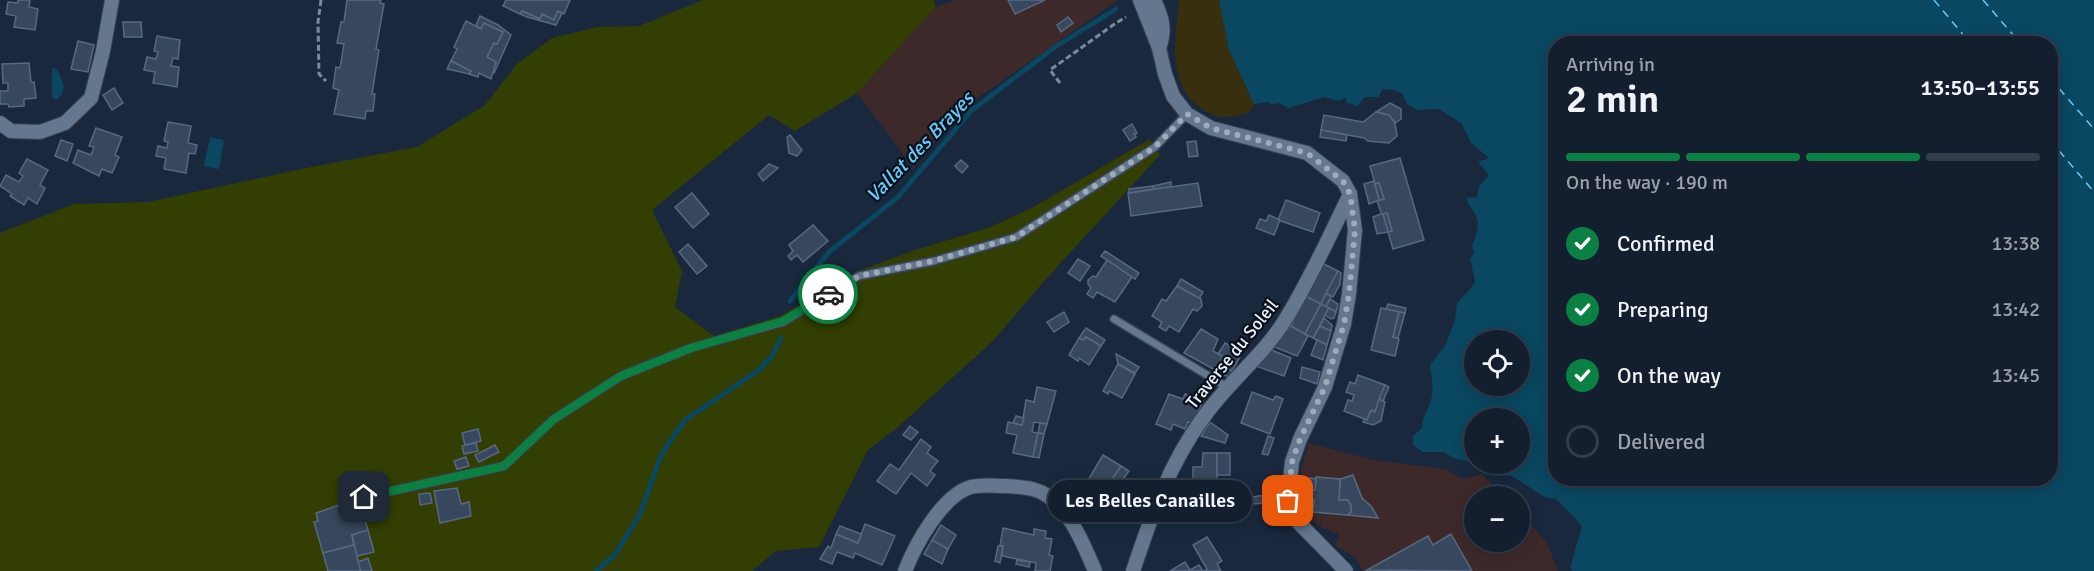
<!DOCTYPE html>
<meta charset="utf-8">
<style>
:root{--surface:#131e2e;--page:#1c2736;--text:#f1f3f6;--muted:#9da2aa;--line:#323c4a;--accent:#0b8043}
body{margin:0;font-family:Signika,sans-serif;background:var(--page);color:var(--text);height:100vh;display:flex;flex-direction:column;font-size:22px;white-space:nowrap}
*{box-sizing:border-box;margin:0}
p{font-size:20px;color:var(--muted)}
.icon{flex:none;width:33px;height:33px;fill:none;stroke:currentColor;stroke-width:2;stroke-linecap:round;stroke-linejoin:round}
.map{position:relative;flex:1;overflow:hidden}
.details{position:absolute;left:1548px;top:36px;width:510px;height:450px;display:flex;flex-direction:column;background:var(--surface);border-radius:24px;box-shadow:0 3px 15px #0003,0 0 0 2px var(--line)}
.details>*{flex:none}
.tools{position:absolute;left:1464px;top:330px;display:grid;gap:12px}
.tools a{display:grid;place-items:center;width:66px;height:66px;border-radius:50%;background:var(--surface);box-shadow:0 3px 15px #0003,0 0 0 2px var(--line);font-size:30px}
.pin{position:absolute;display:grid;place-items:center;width:51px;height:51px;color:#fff;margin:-26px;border-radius:12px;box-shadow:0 3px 9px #0006}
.courier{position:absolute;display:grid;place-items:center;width:60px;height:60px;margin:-30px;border:4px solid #0b8043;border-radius:50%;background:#fff;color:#222;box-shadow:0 2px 8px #0007}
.bubble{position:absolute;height:42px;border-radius:21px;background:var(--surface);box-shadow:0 3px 15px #0003,0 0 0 2px var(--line);font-size:20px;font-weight:600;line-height:42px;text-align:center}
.overview em{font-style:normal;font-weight:600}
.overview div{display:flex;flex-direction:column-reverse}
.overview{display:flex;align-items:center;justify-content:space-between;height:102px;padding:0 18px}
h1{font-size:39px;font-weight:600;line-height:45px}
.bar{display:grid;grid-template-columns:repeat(4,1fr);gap:9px 6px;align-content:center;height:72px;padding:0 18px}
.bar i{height:8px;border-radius:4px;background:var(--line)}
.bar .active{background:var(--accent)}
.bar p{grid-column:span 4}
ol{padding:0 18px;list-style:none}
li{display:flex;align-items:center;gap:18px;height:66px}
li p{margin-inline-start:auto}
li .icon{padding:6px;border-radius:50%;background:var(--accent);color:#fff;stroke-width:4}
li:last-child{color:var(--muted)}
li i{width:33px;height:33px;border:3px solid var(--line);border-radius:50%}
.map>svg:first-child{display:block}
.commercial{fill:#3d292a}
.green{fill:#333e03}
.sand{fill:#372f0e}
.water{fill:#0a4760;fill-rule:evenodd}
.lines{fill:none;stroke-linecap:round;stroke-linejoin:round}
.stream{stroke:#0a4760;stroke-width:5}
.ferry{stroke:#65cdfe;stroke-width:1.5;stroke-dasharray:8 6;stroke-linecap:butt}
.building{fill:#37485e;stroke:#576880;stroke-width:1.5}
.lane-casing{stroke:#364253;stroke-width:10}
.street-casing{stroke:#364253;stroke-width:16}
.path{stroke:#7d8999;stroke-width:3;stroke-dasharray:6 3;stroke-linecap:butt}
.lane{stroke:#65778f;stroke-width:7}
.street{stroke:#65778f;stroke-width:14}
.done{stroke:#a0abba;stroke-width:6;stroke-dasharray:0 10.8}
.route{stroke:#0b8043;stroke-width:8}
.labels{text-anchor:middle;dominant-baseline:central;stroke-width:4.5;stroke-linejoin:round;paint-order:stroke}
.street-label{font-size:18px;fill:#e9f2fd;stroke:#0a111a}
.water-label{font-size:20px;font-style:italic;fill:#65cdfe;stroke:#0a111a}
</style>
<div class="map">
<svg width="2094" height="571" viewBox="0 0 2094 571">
<rect width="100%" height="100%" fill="#19283d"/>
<!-- commercial -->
<g class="commercial">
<polygon points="956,0 1118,0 966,106 913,167 857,93 936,7"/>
<polygon points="1309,443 1373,460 1446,469 1462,479 1482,474 1504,496 1474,496 1474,542 1520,542 1520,513 1547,543 1558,571 1363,571 1355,557 1335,545 1339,534 1323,528 1310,519 1299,494 1301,470"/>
</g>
<!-- green -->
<polygon class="green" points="703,0 933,0 936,7 857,93 795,131 769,115 652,210 682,271 675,307 714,336 780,316 858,271 915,250 988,228 1030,209 1150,139 1160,155 1046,279 993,341 898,427 868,450 819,547 776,551 752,571 0,571 0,233 74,204 148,202 311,167 417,147 485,105 517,64 552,38 597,27 639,26"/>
<!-- sand -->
<path class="sand" d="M1179,0H1219L1229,50L1254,104L1250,112C1226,119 1218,121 1198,106C1166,82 1176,35 1179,0Z"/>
<!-- water -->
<g class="water">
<path d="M1219,0H2094V571H1573L1570,568L1582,526L1556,499L1545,497L1512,476L1494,475L1475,464H1520V418H1474V463L1453,458L1444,452H1423L1413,445V436L1422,428C1422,416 1428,411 1431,400C1434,389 1432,376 1430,365L1445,346L1455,320L1457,303L1472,287L1475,281L1470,259L1474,253L1472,245C1476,237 1480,225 1476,216C1473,209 1468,206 1466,198L1477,197L1479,186L1489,175L1478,162L1489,158L1471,143L1462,124L1439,109L1417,110L1407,104L1402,93L1394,90L1382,89L1379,97H1365L1357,106L1347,103L1345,97L1339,101L1324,97L1289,108L1278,103L1272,105L1269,102L1254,104L1229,50ZM1556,44H2050V478H1556ZM1520,340V386H1474V340Z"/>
<path d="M52,68L57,69C62,82 69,88 57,100L52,97Z"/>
<polygon points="210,137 224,140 219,169 204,166"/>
</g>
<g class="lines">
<!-- stream -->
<g class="stream">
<polyline points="790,301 829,252 898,197 971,111 1055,47 1116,9"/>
<polyline points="596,571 615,555 640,514 661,455 685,420 759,370 772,356 781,338"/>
</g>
<!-- ferry -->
<g class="ferry">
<polyline points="1934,0 1971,44"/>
<polyline points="1983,0 2021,44"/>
<polyline points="2050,78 2094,129"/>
<polyline points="2050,140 2094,192"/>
</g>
</g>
<!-- building -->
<g class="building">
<polygon points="18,0 30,0 29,7 38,9 35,30 14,27 16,16 6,14 8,2 18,3"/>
<polygon points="347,0 381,0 380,3 384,4 376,49 379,50 372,94 375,94 373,111 366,111 365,119 334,114 339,90 333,88 336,67 340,68 344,44 337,43 341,22 344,22"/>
<polygon points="506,0 570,0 564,14 558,11 554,20 542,14 540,19 522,11 520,14 503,6"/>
<polygon points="1008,0 1045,0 1015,14"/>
<polygon points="522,11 540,19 542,14 554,20 558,11 562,13 556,25 527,17 520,14"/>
<polygon points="480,16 498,25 511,35 494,73 492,72 496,62 487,57 494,43 497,44 503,32 484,23 481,29 476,25"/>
<polygon points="1068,17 1073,23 1061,32 1057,25"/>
<polygon points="466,21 481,29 484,23 503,32 497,44 494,43 487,57 496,62 491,79 479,73 478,77 469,74 471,71 451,61 457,49 454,47"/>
<polygon points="123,22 141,22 142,37 124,37"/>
<polygon points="157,36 180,40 178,59 173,58 171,66 179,67 177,87 153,83 155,72 144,70 147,57 156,59 158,52 154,51"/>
<polygon points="78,41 94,45 88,72 71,69"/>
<polygon points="451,61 471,71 469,74 447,69"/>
<polygon points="29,63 31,82 34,82 36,98 24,99 24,106 9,107 8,104 0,104 0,91 8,91 8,83 3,83 2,64"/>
<polygon points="114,88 123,103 112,110 103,95"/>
<polygon points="1390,103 1401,109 1401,119 1395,123 1389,115 1376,112"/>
<polygon points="1376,112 1389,115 1395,123 1397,136 1389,143 1368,141 1364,138 1321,130 1324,115 1363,122"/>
<polygon points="168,122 191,126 188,143 197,145 195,154 189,153 186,173 164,169 166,158 156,156 158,146 167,148 168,142 164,141"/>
<polygon points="1132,124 1137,133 1134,134 1136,137 1130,141 1123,130"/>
<polygon points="96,128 122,137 115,155 119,157 112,173 102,169 99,176 73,163 78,150 91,155 94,147 89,146"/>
<polygon points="1321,130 1347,135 1346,141 1320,137"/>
<polygon points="790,135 802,150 797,156 789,153 787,137"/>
<polygon points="61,140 73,144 67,161 55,156"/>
<polygon points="1196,141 1198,156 1189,157 1187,142"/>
<polygon points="1400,158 1424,240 1393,249 1388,232 1392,231 1387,213 1382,215 1377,201 1384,199 1379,183 1375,184 1370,166"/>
<polygon points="27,159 48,170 40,185 45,188 37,204 28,198 24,205 10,196 12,194 0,186 6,175 19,182 23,176 19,173"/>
<polygon points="961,160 968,166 962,173 955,166"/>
<polygon points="769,164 778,168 763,181 758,174"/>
<polygon points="1374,181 1379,200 1369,204 1364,184"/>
<polygon points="1171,182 1171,187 1154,189 1153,186"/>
<polygon points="1198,183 1202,206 1131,216 1128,193"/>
<polygon points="1379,183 1384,199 1379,200 1375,184"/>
<polygon points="1153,186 1154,189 1129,193 1129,189"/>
<polygon points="692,193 709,214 693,228 675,207"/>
<polygon points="1286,200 1320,213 1313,232 1278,220"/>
<polygon points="1387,213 1392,231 1388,232 1383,214"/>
<polygon points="1381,214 1383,214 1388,232 1377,234 1373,217"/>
<polygon points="1269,215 1280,220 1274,235 1256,228 1260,219 1266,221"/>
<polygon points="813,225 828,241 803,262 797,255 791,260 788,256 793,251 789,245"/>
<polygon points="688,244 707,266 697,274 679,252"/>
<polygon points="1105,251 1139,273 1135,279 1101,256"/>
<polygon points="1078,259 1090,266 1080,281 1068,273"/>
<polygon points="1107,260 1132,277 1115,302 1097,292 1093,298 1087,294 1091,288 1088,284 1088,280 1093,276 1096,277"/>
<polygon points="1322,263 1338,271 1321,304 1305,296"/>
<polygon points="1338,271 1341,273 1340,284 1333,297 1326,293"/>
<polygon points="1181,279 1203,292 1199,299 1177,286"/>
<polygon points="1177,286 1201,299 1202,306 1197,311 1193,309 1179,332 1169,326 1166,331 1159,327 1162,322 1152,316 1162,299 1166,301"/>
<polygon points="1326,293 1331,296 1326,307 1321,304"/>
<polygon points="1305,296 1321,304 1305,334 1291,326"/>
<polygon points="1330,299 1338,304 1336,312 1326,307"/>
<polygon points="1321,304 1329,308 1313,338 1305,334"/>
<polygon points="1388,304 1406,308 1405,313 1386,309"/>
<polygon points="1329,308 1336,312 1334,318 1331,319 1325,315"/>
<polygon points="1381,308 1399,312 1393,337 1399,339 1395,356 1371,350"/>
<polygon points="1064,312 1069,322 1054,332 1047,322"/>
<polygon points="1399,312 1405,313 1398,338 1393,337"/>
<polygon points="1324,318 1332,325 1331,331 1320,326"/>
<polygon points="1291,326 1308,336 1297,356 1272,346"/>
<polygon points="1320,326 1331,331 1327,345 1313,338"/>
<polygon points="1086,328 1105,340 1101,346 1086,337 1083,340 1079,338"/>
<polygon points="1201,329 1218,339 1213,351 1222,356 1221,365 1235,373 1230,378 1184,353"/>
<polygon points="1086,337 1101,346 1089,365 1079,358 1078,361 1069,355 1079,338 1083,340"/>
<polygon points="1317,340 1327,345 1323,360 1311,355"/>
<polygon points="1225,343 1238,350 1240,357 1232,371 1221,365 1222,356 1218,354"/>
<polygon points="1269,349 1291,358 1284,376 1253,365"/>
<polygon points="1116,354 1139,367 1135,373 1118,364"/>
<polygon points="1118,364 1135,374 1122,398 1109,391 1108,394 1103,391"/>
<polygon points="1302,367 1320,372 1317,384 1300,378"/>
<polygon points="1358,375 1385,385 1375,412 1371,410 1367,420 1344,411 1348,400 1352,401 1354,395 1346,392 1350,382 1355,384"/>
<polygon points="1385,385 1389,387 1383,401 1379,399"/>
<polygon points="1037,387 1056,391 1047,424 1034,422 1032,432 1038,433 1033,457 1013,453 1017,435 1006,433 1008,422 1022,425 1026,400 1034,402"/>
<polygon points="1252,392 1273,400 1276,396 1283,399 1270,434 1241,423"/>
<polygon points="1169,394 1183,399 1185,394 1203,401 1193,424 1188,422 1185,429 1173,424 1171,430 1156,424"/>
<polygon points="1379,399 1385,402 1381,421 1373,425 1363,422 1364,419 1367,420 1371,410 1375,412"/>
<polygon points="1016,416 1024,418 1022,425 1013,423"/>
<polygon points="1210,422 1228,435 1225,443 1201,436"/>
<polygon points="1040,423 1047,424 1044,434 1038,433"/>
<polygon points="910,426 918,432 911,440 903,435"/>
<polygon points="478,429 481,441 465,445 462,433"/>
<polygon points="1038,433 1044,434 1039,458 1033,457"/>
<polygon points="1268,436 1274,438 1268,455 1262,454"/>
<polygon points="921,439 931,447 927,453 938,461 930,471 935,475 927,486 911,473 896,494 877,481 890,464 899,470"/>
<polygon points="476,443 478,451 464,454 462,446"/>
<polygon points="495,445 499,452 479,462 475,455"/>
<polygon points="1203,453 1217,453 1217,510 1201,510 1201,499 1193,499 1193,467 1202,467"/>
<rect x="1217" y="453" width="13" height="22"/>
<polygon points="1103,455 1121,466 1111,481 1115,484 1103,503 1082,490"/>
<polygon points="466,457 469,466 457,469 454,461"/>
<polygon points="1121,466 1129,471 1118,486 1111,481"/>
<polygon points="1353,475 1362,498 1371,506 1378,518 1347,515 1351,512 1351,506 1348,500 1339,500 1340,479"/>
<polygon points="1316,477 1340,479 1339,500 1348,500 1351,506 1351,512 1347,515 1313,512 1314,500 1309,500 1309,490 1315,490"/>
<polygon points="1309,478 1316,479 1315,490 1308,489"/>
<polygon points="457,488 461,504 469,502 471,516 440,523 434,491"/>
<polygon points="351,492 357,510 362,509 368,530 352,535 354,545 323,553 314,522 318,521 316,513 342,504 340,495"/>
<polygon points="430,493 432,503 420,505 419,494"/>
<polygon points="1166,493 1178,495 1175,511 1160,505"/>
<polygon points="1265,495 1265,503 1252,504 1252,497"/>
<polygon points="1177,499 1188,502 1186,516 1175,511"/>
<polygon points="1309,500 1314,500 1313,512 1307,512"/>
<polygon points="865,524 895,536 882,565 855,553 853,558 837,552 832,564 820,559 828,546 831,548 836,534 858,543"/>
<polygon points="941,525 956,535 948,549 932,540"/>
<polygon points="840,526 861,534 858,543 836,534"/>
<polygon points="1003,528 1034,535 1034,529 1046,531 1045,538 1052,539 1049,555 1053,556 1050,571 1035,571 1036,563 1002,556 1003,546 1000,546"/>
<polygon points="368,530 374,552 357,556 352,535"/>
<polygon points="1451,534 1472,571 1367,570 1428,536 1433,545"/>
<polygon points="1207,537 1222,561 1217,564 1221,571 1204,571 1207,569 1193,545"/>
<polygon points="932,540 948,549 942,564 924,554"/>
<polygon points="354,545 361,571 328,571 323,553"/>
<polygon points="998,546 1003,546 1000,563 995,561"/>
<polygon points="368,558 372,571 361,571 358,562"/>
<polygon points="1017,560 1030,562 1029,567 1016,564"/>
<polygon points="1185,562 1190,570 1199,565 1203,571 1170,571"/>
</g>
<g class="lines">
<!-- lane casing -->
<g class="lane-casing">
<g id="lane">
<polyline points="1114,319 1227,387"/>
<polyline points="365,497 504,466 554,419 621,376 691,348 783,322 859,276 934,261 1016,237 1155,147 1187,114"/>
</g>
</g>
<!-- street casing -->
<g class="street-casing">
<g id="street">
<path d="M1140,0L1159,48C1166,30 1162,17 1154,0"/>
<polyline points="1159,48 1165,74 1173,96 1187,114 1211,128 1307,153 1343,181 1350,194 1355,230 1349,294 1344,324 1325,387 1300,439 1292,462 1288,501 1299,523 1346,571"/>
<polyline points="0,123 11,131 40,132 65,123 91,98 103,51 112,0"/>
<path d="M905,571C915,545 941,498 968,488C979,484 994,486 1005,486C1021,487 1036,487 1049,497C1072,515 1084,545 1095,571"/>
<path d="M1133,571C1151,517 1169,464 1203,418C1227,383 1264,355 1285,320C1309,282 1330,235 1350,194"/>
</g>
</g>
<!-- path -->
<g class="path">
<polyline points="321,0 318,22 319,74 326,81"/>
<polyline points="1060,83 1050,70 1116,23 1126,17"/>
</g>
<!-- lane -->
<use href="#lane" class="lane"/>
<!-- street -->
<use href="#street" class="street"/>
</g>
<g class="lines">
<!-- done -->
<polyline class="done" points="828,294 859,276 933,261 1016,237 1155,147 1187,114 1211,128 1307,153 1343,181 1350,194 1355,230 1349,294 1344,324 1325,387 1300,439 1292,462 1288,501"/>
<!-- route -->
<polyline class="route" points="364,497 504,466 554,419 621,376 691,348 783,321 828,294"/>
</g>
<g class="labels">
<!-- street labels -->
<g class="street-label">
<text transform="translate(1232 354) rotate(-51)">Traverse du Soleil</text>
</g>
<!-- water labels -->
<g class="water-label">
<text transform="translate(920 147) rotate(-46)">Vallat des Brayes</text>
</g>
</g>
</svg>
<div class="tools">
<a><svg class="icon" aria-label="locate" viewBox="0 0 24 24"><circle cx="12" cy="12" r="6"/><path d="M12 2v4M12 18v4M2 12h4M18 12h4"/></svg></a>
<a>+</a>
<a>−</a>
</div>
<div class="pin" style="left:1288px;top:501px;background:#ea580c"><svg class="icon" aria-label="bag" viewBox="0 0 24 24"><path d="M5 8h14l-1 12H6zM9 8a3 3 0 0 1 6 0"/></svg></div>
<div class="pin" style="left:364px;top:497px;background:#1f2937"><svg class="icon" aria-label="home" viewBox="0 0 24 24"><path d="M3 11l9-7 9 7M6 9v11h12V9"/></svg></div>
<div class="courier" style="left:828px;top:294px"><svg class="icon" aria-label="car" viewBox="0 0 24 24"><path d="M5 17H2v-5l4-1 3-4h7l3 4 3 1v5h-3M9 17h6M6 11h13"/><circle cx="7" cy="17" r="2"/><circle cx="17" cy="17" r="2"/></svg></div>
<div class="bubble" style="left:1048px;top:480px;width:204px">Les Belles Canailles</div>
<section class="details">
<div class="overview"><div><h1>2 min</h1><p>Arriving in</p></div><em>13:50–13:55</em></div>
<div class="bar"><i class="active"></i><i class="active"></i><i class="active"></i><i></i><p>On the way · 190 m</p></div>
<ol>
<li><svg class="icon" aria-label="check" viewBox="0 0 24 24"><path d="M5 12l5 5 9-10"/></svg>Confirmed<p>13:38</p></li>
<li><svg class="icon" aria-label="check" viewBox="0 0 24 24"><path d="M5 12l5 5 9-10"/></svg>Preparing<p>13:42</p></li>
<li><svg class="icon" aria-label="check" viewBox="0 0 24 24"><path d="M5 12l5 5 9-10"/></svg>On the way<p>13:45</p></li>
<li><i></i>Delivered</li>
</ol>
</section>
</div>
